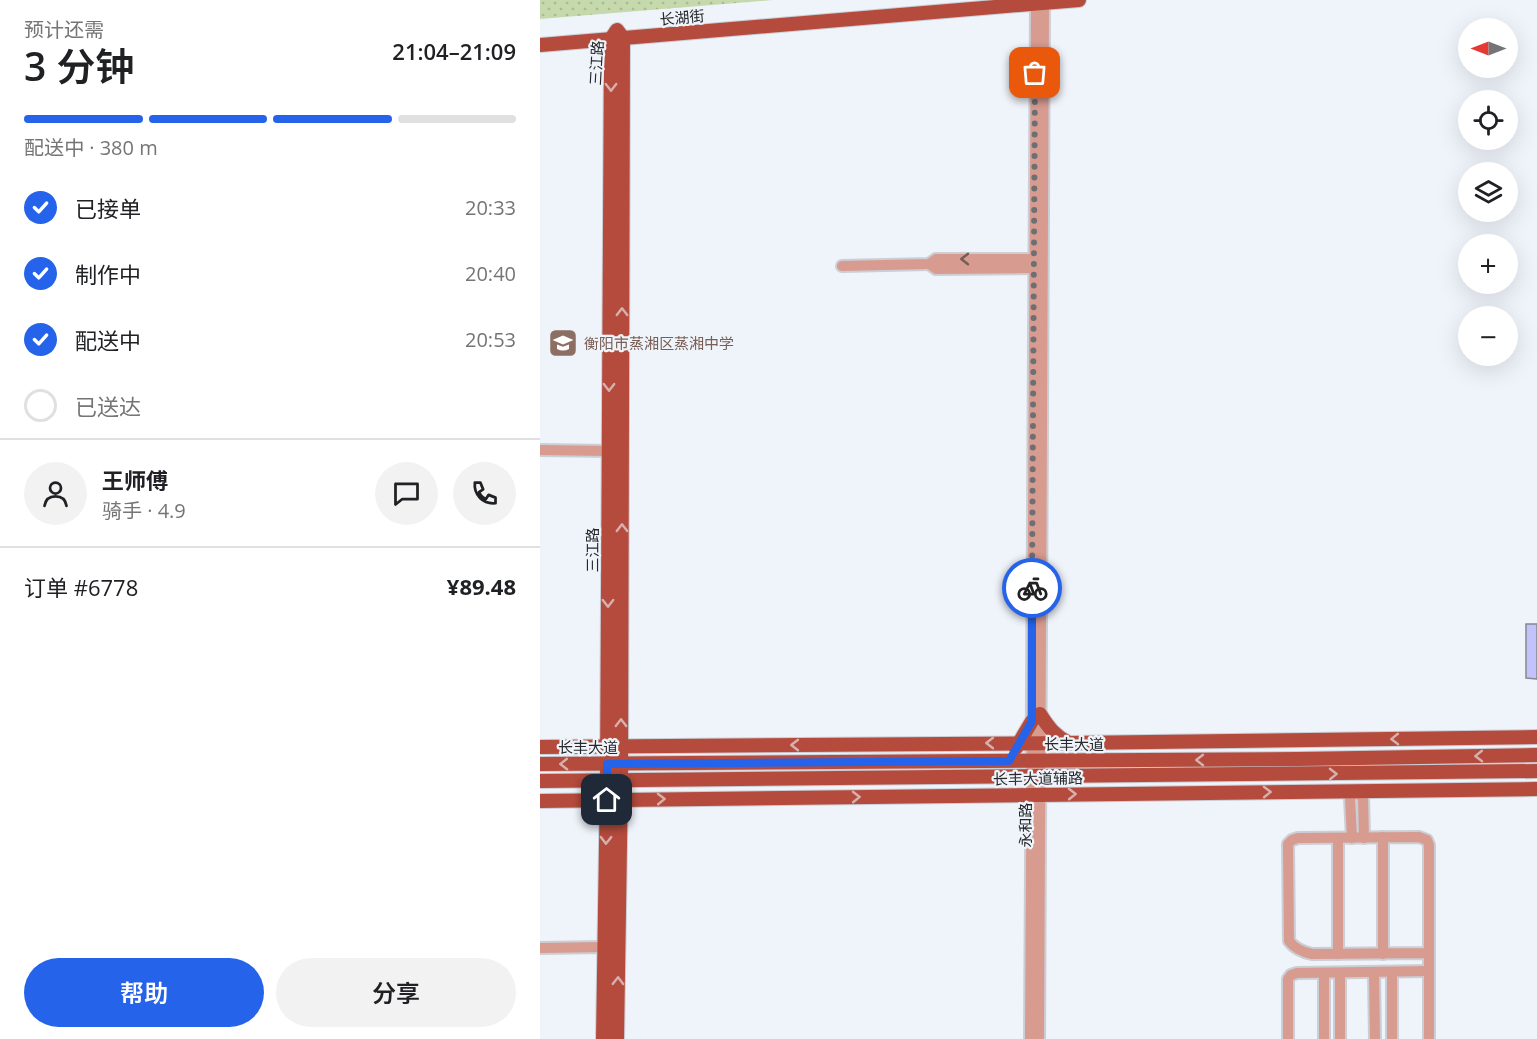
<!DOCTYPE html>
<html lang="zh">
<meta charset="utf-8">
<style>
:root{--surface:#fff;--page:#f2f2f2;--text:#202124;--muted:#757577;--line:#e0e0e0;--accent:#2563eb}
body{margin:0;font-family:"Open Sans","Noto Sans SC",sans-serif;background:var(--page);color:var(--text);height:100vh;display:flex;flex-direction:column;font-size:22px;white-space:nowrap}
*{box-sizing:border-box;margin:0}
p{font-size:20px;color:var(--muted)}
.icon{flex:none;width:33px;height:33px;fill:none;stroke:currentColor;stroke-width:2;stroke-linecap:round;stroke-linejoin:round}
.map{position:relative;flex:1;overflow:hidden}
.details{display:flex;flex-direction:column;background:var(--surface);width:540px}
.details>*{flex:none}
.needle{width:39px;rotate:270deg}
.controls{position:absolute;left:918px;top:18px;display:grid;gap:12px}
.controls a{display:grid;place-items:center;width:60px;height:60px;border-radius:50%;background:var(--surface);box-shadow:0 6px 24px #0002;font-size:30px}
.pin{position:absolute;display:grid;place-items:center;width:51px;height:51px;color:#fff;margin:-26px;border-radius:12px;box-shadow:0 3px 9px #0006}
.courier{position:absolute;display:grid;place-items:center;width:60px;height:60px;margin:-30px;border:4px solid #2563eb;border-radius:50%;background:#fff;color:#222;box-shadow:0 2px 8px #0007}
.summary em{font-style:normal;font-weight:600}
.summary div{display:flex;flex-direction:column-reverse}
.summary{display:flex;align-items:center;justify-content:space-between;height:102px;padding:0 24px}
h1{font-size:39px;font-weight:600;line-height:45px}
.bar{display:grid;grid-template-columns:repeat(4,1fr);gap:9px 6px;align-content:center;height:72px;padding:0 24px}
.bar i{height:8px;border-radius:4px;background:var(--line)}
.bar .active{background:var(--accent)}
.bar p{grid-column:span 4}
.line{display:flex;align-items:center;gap:15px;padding:0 24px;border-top:2px solid var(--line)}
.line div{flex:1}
.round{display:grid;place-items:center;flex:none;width:63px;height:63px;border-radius:32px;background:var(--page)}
ol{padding:0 24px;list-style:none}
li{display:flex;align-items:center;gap:18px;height:66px}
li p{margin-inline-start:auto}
li .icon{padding:6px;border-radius:50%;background:var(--accent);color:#fff;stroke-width:4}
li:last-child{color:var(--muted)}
li i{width:33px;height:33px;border:3px solid var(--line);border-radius:50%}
.button{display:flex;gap:12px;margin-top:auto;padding:12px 24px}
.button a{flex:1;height:69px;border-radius:36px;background:var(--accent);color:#fff;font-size:24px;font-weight:600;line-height:69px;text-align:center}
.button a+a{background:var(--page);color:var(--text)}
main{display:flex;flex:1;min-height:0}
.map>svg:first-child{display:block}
.green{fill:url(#green-dots)}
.building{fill:#c2c2fd;stroke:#88888e;stroke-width:1.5}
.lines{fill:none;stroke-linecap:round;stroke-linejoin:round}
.minor-casing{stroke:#cbced5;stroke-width:14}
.major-casing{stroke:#cbced5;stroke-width:16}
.minor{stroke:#d79b90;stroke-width:10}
.major{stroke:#b44b3d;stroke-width:14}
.oneway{stroke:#d7b0ae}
.oneway2{stroke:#765c58}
.done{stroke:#6c6f73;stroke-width:6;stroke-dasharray:0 10.8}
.route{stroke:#2563eb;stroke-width:8}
.labels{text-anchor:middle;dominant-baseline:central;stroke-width:4.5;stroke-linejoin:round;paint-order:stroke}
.street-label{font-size:15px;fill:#26282a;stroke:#eff3fa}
.education-label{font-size:15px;fill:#785e54;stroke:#eff3fa;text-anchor:start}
</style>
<main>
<section class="details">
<div class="summary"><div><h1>3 分钟</h1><p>预计还需</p></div><em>21:04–21:09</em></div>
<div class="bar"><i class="active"></i><i class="active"></i><i class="active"></i><i></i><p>配送中 · 380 m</p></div>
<ol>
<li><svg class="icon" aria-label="check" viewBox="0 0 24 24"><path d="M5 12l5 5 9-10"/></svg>已接单<p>20:33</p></li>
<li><svg class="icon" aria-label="check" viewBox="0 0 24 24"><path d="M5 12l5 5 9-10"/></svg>制作中<p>20:40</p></li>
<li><svg class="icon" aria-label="check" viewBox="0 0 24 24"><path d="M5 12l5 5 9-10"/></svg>配送中<p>20:53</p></li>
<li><i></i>已送达</li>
</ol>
<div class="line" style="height:108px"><a class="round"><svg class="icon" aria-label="person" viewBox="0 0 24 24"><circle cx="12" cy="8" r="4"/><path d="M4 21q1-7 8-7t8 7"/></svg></a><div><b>王师傅</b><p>骑手 · 4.9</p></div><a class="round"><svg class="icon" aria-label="chat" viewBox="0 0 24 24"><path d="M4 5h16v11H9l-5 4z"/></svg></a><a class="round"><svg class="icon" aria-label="phone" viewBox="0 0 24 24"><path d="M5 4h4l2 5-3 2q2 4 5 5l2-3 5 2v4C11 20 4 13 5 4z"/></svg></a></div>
<div class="line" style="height:78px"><div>订单 #6778</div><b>¥89.48</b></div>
<div class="button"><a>帮助</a><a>分享</a></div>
</section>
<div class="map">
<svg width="997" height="1039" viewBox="0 0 997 1039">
<defs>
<pattern id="green-dots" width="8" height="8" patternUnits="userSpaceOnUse" patternTransform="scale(1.5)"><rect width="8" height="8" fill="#c5d9ad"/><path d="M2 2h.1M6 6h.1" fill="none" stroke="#a9ba95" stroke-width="1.8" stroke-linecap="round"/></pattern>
</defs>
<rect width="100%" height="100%" fill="#eff3fa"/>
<!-- green -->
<polygon class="green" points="0,0 233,0 0,19"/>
<!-- building -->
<polygon class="building" points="986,624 997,624 997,679 986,678"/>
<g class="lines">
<!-- minor casing -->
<g class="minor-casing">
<g id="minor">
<polyline points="389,264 396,269 494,268 500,265"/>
<polyline points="302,266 389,264 396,259 494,259 500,262"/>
<polyline points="0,450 69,451"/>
<polyline points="843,837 843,954"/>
<polyline points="798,838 798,954"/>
<polyline points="812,838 810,798 816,791 823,798 824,838"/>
<polyline points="0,948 65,947"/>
<polyline points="834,972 835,1039"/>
<polyline points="800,973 800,1039"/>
<polyline points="490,1039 496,4 497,0"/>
<polyline points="499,1039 504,3 503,0"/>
<polyline points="748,1039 748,979 751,975 757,973 889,971"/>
<polyline points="784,1039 784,973"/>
<polyline points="852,1039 852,972"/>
<path d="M889,1039V845L887,840L879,837L758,838L752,840L748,844L749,941C755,949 762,952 772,954L889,953"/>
</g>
</g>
<!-- major casing -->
<g class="major-casing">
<g id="major">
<polyline points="0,45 539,0"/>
<path d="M500,714C508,727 515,736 529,743"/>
<polyline points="0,747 529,743 997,737"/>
<polyline points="476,748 492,721"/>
<polyline points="0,764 758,759 997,755"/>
<polyline points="0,781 997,771"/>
<polyline points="0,801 997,789"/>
<polyline points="63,1039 67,780 71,39 77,30 83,38 81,780 77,1039"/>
</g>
</g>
<!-- minor -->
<use href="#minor" class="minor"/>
<!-- major -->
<use href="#major" class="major"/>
</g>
<!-- one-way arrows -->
<defs><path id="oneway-chevron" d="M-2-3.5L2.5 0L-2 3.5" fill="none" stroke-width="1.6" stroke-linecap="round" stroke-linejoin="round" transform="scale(1.5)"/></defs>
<g class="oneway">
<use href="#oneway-chevron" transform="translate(71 87) rotate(90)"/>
<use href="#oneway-chevron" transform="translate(82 312) rotate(-90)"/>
<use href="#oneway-chevron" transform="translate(69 387) rotate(90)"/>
<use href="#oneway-chevron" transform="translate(82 528) rotate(-90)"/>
<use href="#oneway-chevron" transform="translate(68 603) rotate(90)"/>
<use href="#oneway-chevron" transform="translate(81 723) rotate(-90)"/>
<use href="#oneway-chevron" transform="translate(855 739) rotate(179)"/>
<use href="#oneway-chevron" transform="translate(450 743) rotate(180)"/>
<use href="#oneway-chevron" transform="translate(255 745) rotate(180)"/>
<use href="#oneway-chevron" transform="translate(939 756) rotate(179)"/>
<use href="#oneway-chevron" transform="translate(660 760) rotate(180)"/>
<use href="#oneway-chevron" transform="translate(24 764) rotate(179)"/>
<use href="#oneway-chevron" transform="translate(793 774) rotate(-1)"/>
<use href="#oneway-chevron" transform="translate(727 792) rotate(-1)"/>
<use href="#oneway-chevron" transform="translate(532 794) rotate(-1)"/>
<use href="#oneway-chevron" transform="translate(316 797) rotate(-1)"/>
<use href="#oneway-chevron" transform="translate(121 799) rotate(-1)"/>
<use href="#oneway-chevron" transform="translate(66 840) rotate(91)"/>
<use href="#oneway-chevron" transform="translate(78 981) rotate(-89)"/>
</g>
<use class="oneway2" href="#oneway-chevron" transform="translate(425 259) rotate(180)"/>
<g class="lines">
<!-- done -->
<polyline class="done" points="492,588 495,73"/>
<!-- route -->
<polyline class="route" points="67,800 67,764 469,761 492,721 492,588"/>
</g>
<!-- icons -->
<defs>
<g id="school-square" transform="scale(1.5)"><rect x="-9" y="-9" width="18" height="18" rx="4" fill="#8d6e63" stroke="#eff3fa"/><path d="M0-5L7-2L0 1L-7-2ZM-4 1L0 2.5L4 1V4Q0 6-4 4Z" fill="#fff"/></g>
</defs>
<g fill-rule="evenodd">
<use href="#school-square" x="23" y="343"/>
</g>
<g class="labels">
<!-- street labels -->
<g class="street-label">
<text transform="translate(142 17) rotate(-5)">长湖街</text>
<text transform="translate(56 63) rotate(-87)">三江路</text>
<text transform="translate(52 550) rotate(-90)">三江路</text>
<text x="534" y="744">长丰大道</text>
<text x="48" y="747">长丰大道</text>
<text transform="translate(498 778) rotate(-1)">长丰大道辅路</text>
<text transform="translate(485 825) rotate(-90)">永和路</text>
</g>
<!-- education labels -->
<g class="education-label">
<text x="44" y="343">衡阳市蒸湘区蒸湘中学</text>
</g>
</g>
</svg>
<div class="controls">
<a><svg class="needle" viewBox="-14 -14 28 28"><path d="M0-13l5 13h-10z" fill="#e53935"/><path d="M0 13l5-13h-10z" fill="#757577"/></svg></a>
<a><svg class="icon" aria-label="locate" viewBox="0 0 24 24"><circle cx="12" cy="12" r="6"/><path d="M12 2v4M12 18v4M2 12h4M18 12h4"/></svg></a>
<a><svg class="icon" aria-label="layers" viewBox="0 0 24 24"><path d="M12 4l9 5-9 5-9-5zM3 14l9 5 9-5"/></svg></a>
<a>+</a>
<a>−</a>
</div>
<div class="pin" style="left:495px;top:73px;background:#ea580c"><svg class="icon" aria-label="bag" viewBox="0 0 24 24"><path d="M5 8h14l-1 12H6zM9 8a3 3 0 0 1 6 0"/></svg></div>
<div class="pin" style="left:67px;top:800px;background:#1f2937"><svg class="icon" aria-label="home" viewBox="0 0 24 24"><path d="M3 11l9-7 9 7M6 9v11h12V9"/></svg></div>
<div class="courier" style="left:492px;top:588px"><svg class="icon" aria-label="bike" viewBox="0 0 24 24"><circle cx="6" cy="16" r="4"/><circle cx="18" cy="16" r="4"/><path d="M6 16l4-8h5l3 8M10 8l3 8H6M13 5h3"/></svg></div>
</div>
</main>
